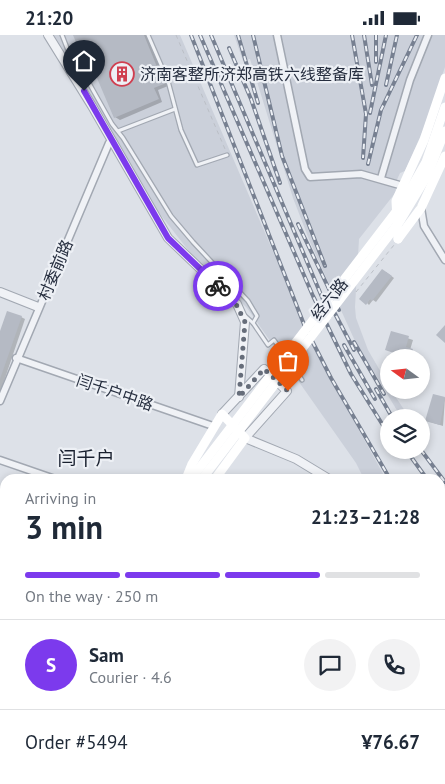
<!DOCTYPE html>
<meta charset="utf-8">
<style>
:root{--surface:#fff;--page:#f2f2f3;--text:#1f2937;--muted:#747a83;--line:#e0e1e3;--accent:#7c3aed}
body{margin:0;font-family:"PT Sans","Noto Sans SC",sans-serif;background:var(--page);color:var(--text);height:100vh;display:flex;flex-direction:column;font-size:19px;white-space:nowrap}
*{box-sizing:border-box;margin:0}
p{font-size:16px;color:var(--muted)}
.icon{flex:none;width:28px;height:28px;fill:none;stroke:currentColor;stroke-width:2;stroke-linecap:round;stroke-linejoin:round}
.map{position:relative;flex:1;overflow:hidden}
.drawer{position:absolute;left:0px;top:439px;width:445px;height:311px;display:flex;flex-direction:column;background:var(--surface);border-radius:15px 15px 0 0;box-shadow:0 2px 8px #0003}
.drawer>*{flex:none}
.needle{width:32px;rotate:285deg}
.tools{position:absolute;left:380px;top:314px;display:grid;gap:10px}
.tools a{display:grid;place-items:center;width:50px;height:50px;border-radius:50%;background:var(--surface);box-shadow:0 2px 8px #0003;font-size:25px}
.pin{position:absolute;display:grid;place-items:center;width:42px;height:42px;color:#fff;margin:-51px -21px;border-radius:50% 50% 50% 0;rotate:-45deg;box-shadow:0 0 5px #0007}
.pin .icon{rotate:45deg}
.courier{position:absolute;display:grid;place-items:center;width:50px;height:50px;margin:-25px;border:4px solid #7c3aed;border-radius:50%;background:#fff;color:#222;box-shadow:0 1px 6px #0007}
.head em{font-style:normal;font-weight:700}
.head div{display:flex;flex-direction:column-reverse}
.head{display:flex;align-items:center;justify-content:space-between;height:85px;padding:0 25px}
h1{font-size:32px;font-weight:700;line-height:38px}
.bar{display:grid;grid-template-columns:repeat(4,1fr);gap:8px 5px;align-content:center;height:60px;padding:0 25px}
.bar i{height:6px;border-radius:4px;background:var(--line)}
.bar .selected{background:var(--accent)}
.bar p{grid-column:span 4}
.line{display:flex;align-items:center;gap:12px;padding:0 25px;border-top:1px solid var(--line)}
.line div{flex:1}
.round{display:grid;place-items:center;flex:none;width:52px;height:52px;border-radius:26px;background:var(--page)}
.status{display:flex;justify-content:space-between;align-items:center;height:35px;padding:0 25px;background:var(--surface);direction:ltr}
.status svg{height:14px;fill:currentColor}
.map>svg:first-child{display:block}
.built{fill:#cbd0da}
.shadow{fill:#0003}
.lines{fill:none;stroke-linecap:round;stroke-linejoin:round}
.river{stroke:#97aec9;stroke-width:11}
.building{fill:#b5bac4}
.service-casing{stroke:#a2a8b2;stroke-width:5.5}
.minor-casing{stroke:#a2a8b2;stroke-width:9}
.tertiary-casing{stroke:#a2a8b2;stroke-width:10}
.path{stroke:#bbbfc6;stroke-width:1;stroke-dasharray:4 4;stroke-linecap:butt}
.service{stroke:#f0f2f6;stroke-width:3}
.minor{stroke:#f0f2f6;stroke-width:6}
.tertiary{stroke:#f0f2f6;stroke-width:8}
.secondary{stroke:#fff;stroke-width:9}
.rail-casing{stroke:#778091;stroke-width:4}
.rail{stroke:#edf0f5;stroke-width:2;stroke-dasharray:5.5;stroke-linecap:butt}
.secondary-bridge{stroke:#fff;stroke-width:9}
.done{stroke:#666d7a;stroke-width:5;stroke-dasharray:0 9}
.route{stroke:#7c3aed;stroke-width:6}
.labels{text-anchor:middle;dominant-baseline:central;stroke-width:4.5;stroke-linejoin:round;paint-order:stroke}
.poi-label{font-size:16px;fill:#262e3f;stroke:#edf0f5;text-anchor:start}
.street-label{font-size:16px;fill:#262e3f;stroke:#edf0f5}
.quarter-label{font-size:19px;fill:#19202f;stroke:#edf0f5}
</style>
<div class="status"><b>21:20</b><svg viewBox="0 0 49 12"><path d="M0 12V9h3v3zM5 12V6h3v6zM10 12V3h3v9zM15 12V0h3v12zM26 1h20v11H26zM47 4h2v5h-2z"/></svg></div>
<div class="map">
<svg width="445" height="749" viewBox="0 0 445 749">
<rect width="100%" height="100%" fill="#dde1e8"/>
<!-- built -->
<g class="built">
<polygon points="53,0 180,0 318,321 386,444 364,444 356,428 247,273 192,220 156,174"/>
<polygon points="234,0 445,0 445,32 424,93 405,136 400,138 395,149 396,157 359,204 355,272 356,283 368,315 389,351 389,355 391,355 409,382 401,382 355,306 310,207 293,163 250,24 243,26"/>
</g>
<!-- shadow -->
<g class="shadow">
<polygon points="74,0 146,0 168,51 158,55 162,67 120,85 115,82 91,25 84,23"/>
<polygon points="386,237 394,243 376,267 373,265 369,270 367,268"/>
<polygon points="21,282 25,284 0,358 0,300"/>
<polygon points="392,298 413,305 410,315 416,318 415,322 397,322 398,319 387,315"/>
<polygon points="421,326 425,329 421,343"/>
<polygon points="434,360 445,363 443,391 427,386"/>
</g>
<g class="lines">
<!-- river -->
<g class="river">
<polyline points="0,626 5,629"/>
<polyline points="193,745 198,749"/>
</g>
</g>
<!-- building -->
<g class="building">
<polygon points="73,0 144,0 164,49 154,53 159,64 114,83 88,22 83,24"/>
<polygon points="382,234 392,241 372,266 370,264 366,270 359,264"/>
<polygon points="7,276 22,281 0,344 0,296"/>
<polygon points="445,290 445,308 436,300"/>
<polygon points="391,296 409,301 406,312 413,314 410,322 396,322 397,319 385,315"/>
<polygon points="433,359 445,362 440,390 425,386"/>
</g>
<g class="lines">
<!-- service casing -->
<g class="service-casing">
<g id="service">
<polyline points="62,0 73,28 89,48 112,89 123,103 171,181 193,207 248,266 257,281 253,288 268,310 274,305 284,319"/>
<polyline points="148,0 168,46 181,95 197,130 227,120"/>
<polyline points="118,96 175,74"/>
<polyline points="244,280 253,288"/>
<polyline points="292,330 302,345"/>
</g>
</g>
<!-- minor casing -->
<g class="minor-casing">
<g id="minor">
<polyline points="277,0 305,134 310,142 361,139 403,151"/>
<polyline points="381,143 410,45 428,0"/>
<polyline points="421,173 424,191 445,225"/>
<polyline points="16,323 213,391"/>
<polyline points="0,366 109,108 113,107"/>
<polyline points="0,425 55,444"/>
<polyline points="0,537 5,539"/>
</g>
</g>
<!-- tertiary casing -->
<g class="tertiary-casing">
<g id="tertiary">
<polyline points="48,0 92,71 168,203 237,269 245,287 239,362"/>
<polyline points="0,257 38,272"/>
<polyline points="222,379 264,334 287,356 245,403 296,424 329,444"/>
<polyline points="440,557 445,562"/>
</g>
</g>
<!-- path -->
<g class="path">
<polyline points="176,0 225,114"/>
<polyline points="356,257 394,210"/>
</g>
<!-- service -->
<use href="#service" class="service"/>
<!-- minor -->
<use href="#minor" class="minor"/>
<!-- tertiary -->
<use href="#tertiary" class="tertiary"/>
<!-- secondary -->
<g class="secondary">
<polyline points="398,204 396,166 424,105 445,43"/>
<polyline points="398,204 421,173 445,121"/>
<polyline points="186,444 192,429 222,379 245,403 215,444"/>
<polyline points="0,609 5,610"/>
<polyline points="0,656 5,658"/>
<polyline points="138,745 143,749"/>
<polyline points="215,745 220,749"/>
<polyline points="53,749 55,745"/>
<polyline points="62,749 64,745"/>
</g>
<!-- rail casing -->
<g class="rail-casing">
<g id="rail">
<polyline points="191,0 305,292 331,343 390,444"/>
<polyline points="200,0 313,261 351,339 389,400"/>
<polyline points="211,0 330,281"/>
<polyline points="238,0 258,68"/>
<polyline points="253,0 282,121 325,231"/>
<polyline points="352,0 366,79 363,123"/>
<polyline points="364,0 372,50"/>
<polyline points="229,13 251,64 280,148"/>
<polyline points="376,27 376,0"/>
<polyline points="386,50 397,0"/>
<polyline points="370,78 386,0"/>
<polyline points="368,129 381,75 417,0"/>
<polyline points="298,189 339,275"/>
<polyline points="331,271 354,315"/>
<polyline points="354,307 384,359"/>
<polyline points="344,310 375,364"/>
<polyline points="376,354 392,382"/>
<polyline points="406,415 427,444"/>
<polyline points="421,415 445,447"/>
<polyline points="440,459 445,465"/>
<polyline points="440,472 445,478"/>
<polyline points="440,523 445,529"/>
</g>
</g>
<!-- rail -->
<use href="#rail" class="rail"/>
<!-- secondary-bridge -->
<g class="secondary-bridge">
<polyline points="191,444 402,169 426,127 445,72"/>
<polyline points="202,444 400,186 427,141 445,96"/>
</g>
</g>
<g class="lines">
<!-- done -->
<polyline class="done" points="218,251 236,269 245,287 239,362 264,334 288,356"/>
<!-- route -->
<polyline class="route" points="84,56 168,203 218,251"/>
</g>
<!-- icons -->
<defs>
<g id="building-ring" transform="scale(1.25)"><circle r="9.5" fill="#edf0f5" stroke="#d03f50" stroke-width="1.5"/><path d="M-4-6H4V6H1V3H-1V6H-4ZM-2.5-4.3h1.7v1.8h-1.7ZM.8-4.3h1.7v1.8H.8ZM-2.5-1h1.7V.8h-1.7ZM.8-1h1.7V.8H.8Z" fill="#d03f50"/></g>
</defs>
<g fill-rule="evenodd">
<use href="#building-ring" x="122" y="39"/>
</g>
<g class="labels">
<!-- poi labels -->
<g class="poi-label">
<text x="140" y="39">济南客整所济郑高铁六线整备库</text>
</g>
<!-- street labels -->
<g class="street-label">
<text transform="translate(55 235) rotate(-67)">村委前路</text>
<text transform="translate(329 264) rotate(-52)">经六路</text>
<text transform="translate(115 357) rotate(19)">闫千户中路</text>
</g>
<!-- quarter labels -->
<g class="quarter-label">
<text x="86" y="423">闫千户</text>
</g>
</g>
</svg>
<div class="tools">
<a><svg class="needle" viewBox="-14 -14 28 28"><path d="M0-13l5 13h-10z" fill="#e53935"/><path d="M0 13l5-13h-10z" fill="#747a83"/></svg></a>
<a><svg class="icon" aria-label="layers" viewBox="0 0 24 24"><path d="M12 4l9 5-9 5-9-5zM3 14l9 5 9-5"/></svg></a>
</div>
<div class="pin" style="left:288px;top:356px;background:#ea580c"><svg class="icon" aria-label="bag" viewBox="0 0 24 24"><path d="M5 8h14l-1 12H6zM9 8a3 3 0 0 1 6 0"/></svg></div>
<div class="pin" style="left:84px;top:56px;background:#1f2937"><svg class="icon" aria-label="home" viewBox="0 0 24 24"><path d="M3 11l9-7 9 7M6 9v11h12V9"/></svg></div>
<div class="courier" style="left:218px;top:251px"><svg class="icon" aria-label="bike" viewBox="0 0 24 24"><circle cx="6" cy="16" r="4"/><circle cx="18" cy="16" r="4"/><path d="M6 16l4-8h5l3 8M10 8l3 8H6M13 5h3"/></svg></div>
<section class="drawer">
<div class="head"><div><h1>3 min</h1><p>Arriving in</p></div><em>21:23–21:28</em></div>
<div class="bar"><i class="selected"></i><i class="selected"></i><i class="selected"></i><i></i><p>On the way · 250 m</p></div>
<div class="line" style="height:90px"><b class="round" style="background:var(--accent);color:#fff">S</b><div><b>Sam</b><p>Courier · 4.6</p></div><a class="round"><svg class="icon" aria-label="chat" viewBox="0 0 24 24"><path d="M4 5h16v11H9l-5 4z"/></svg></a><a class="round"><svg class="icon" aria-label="phone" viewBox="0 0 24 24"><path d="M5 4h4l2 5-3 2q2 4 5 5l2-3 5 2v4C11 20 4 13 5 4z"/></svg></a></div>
<div class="line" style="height:65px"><div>Order #5494</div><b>¥76.67</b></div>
</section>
</div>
